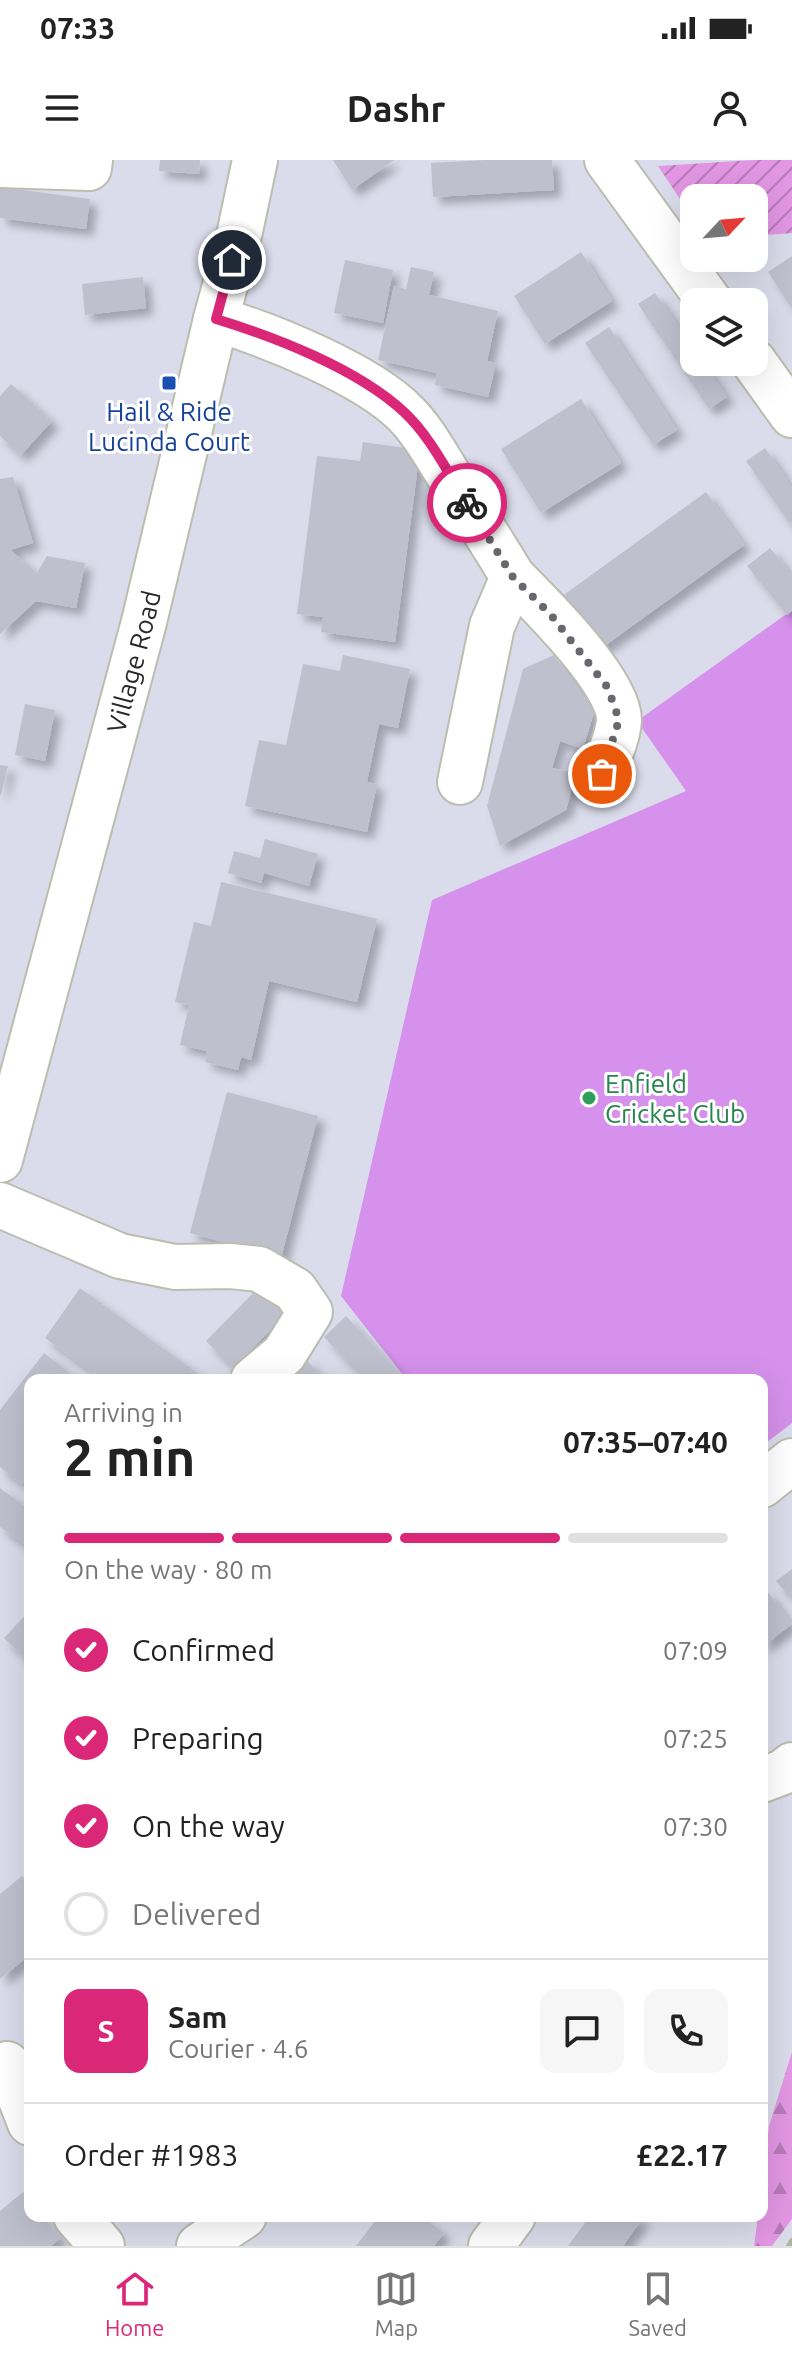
<!DOCTYPE html>
<meta charset="utf-8">
<style>
:root{--surface:#fff;--page:#f6f6f6;--text:#222;--muted:#767676;--line:#e0e0e0;--accent:#db2777}
body{margin:0;font-family:Ubuntu,sans-serif;background:var(--page);color:var(--text);height:100vh;display:flex;flex-direction:column;font-size:30px;white-space:nowrap}
*{box-sizing:border-box;margin:0}
p{font-size:26px;color:var(--muted)}
.icon{flex:none;width:44px;height:44px;fill:none;stroke:currentColor;stroke-width:2;stroke-linecap:round;stroke-linejoin:round}
.map{position:relative;flex:1;overflow:hidden}
.sheet{position:absolute;left:24px;top:1214px;width:744px;height:848px;display:flex;flex-direction:column;background:var(--surface);border-radius:16px;box-shadow:0 8px 32px #0002}
.sheet>*{flex:none}
.needle{width:52px;rotate:64deg}
.fabs{position:absolute;left:680px;top:24px;display:grid;gap:16px}
.fabs a{display:grid;place-items:center;width:88px;height:88px;border-radius:16px;background:var(--surface);box-shadow:0 8px 32px #0002;font-size:40px}
.pin{position:absolute;display:grid;place-items:center;width:68px;height:68px;color:#fff;margin:-34px;border:4px solid #fff;border-radius:50%;box-shadow:0 2px 8px #0007}
.courier{position:absolute;display:grid;place-items:center;width:80px;height:80px;margin:-40px;border:6px solid #db2777;border-radius:50%;background:#fff;color:#222;box-shadow:0 2px 10px #0007}
.overview em{font-style:normal;font-weight:700}
.overview div{display:flex;flex-direction:column-reverse}
.overview{display:flex;align-items:center;justify-content:space-between;height:136px;padding:0 40px}
h1{font-size:52px;font-weight:700;line-height:60px}
.bar{display:grid;grid-template-columns:repeat(4,1fr);gap:12px 8px;align-content:center;height:96px;padding:0 40px}
.bar i{height:10px;border-radius:6px;background:var(--line)}
.bar .active{background:var(--accent)}
.bar p{grid-column:span 4}
.line{display:flex;align-items:center;gap:20px;padding:0 40px;border-top:2px solid var(--line)}
.line div{flex:1}
.round{display:grid;place-items:center;flex:none;width:84px;height:84px;border-radius:16px;background:var(--page)}
ol{padding:0 40px;list-style:none}
li{display:flex;align-items:center;gap:24px;height:88px}
li p{margin-inline-start:auto}
li .icon{padding:8px;border-radius:50%;background:var(--accent);color:#fff;stroke-width:4}
li:last-child{color:var(--muted)}
li i{width:44px;height:44px;border:4px solid var(--line);border-radius:50%}
.status{display:flex;justify-content:space-between;align-items:center;height:56px;padding:0 40px;background:var(--surface);direction:ltr}
.status svg{height:22px;fill:currentColor}
header{display:flex;justify-content:space-between;align-items:center;height:104px;padding:0 40px;background:var(--surface);font-size:36px;font-weight:700}
.tabs{display:flex;justify-content:space-around;align-items:center;height:112px;border-top:2px solid var(--line);background:var(--surface);font-size:22px;color:var(--muted)}
.tabs a{display:grid;justify-items:center;gap:4px}
.tabs .active{color:var(--accent)}
.map>svg:first-child{display:block}
.forest{fill:url(#forest-firs)}
.garden{fill:url(#garden-furrows)}
.pitch{fill:#d591eb}
.building{fill:#bfc0ce;filter:url(#shadow)}
.lines{fill:none;stroke-linecap:round;stroke-linejoin:round}
.minor-casing{stroke:#bbbdae;stroke-width:48}
.minor{stroke:#fff;stroke-width:44}
.rail{stroke:#afb49d;stroke-width:6}
.done{stroke:#67686d;stroke-width:8;stroke-dasharray:0 14.4}
.route{stroke:#db2777;stroke-width:10}
.transit-dot{fill:#1a4fb4;stroke:#fff;stroke-width:3}
.leisure-dot{fill:#2e9e5b;stroke:#fff;stroke-width:3}
.labels{text-anchor:middle;dominant-baseline:central;stroke-width:6;stroke-linejoin:round;paint-order:stroke}
.transit-label{font-size:26px;fill:#164399;stroke:#fff}
.street-label{font-size:26px;fill:#292929;stroke:#fff}
.leisure-label{font-size:26px;fill:#27864d;stroke:#fff;text-anchor:start}
</style>
<div class="status"><b>07:33</b><svg viewBox="0 0 49 12"><path d="M0 12V9h3v3zM5 12V6h3v6zM10 12V3h3v9zM15 12V0h3v12zM26 1h20v11H26zM47 4h2v5h-2z"/></svg></div>
<header><svg class="icon" aria-label="menu" viewBox="0 0 24 24"><path d="M4 6h16M4 12h16M4 18h16"/></svg>Dashr<svg class="icon" aria-label="person" viewBox="0 0 24 24"><circle cx="12" cy="8" r="4"/><path d="M4 21q1-7 8-7t8 7"/></svg></header>
<div class="map">
<svg width="792" height="2086" viewBox="0 0 792 2086">
<defs>
<pattern id="forest-firs" width="22" height="20" patternUnits="userSpaceOnUse" patternTransform="scale(2)"><rect width="22" height="20" fill="#e296e3"/><path d="M5 1l3.5 6h-7zM16 11l3.5 6h-7z" fill="#b77ab8"/></pattern>
<pattern id="garden-furrows" width="10" height="10" patternUnits="userSpaceOnUse" patternTransform="scale(2)"><rect width="10" height="10" fill="#e296e3"/><path d="M-1 1l2-2M0 10L10 0M9 11l2-2" fill="none" stroke="#b77ab8"/></pattern>
<filter id="shadow"><feDropShadow dx="7" dy="7" stdDeviation="4" flood-color="#0004"/></filter>
</defs>
<rect width="100%" height="100%" fill="#dadceb"/>
<!-- forest -->
<polygon class="forest" points="792,1892 792,2059 772,2086 754,2086 758,2056 762,2056 762,2027 769,1966"/>
<!-- garden -->
<polygon class="garden" points="753,0 792,0 792,73 754,76 754,38 694,38 694,60 658,6"/>
<!-- pitch -->
<polygon class="pitch" points="792,450 792,1263 762,1286 762,1220 407,1220 341,1136 432,740 686,631 637,561"/>
<!-- building -->
<g class="building">
<polygon points="160,0 200,0 199,14 159,11"/>
<polygon points="333,0 394,0 352,30"/>
<polygon points="485,0 552,0 554,30 433,37 431,3"/>
<polygon points="0,27 90,39 86,69 0,58"/>
<polygon points="581,92 612,141 545,184 514,136"/>
<polygon points="792,96 792,149 768,112"/>
<polygon points="345,100 393,110 383,163 334,153"/>
<polygon points="411,107 434,112 429,135 498,151 487,201 496,203 488,237 435,225 437,213 378,200 394,126 406,129"/>
<polygon points="143,117 146,148 85,155 82,124"/>
<polygon points="655,133 694,189 694,202 703,202 727,237 709,249 638,144"/>
<polygon points="609,167 677,270 653,285 585,183"/>
<polygon points="11,224 52,261 21,295 0,276 0,236"/>
<polygon points="581,239 621,303 541,353 501,289"/>
<polygon points="363,282 420,290 395,482 321,472 323,457 297,454 317,296 360,301"/>
<polygon points="765,288 792,328 792,363 790,364 746,301"/>
<polygon points="13,317 33,383 10,390 37,413 47,396 85,403 76,448 36,441 0,474 0,319"/>
<polygon points="706,332 744,385 592,495 554,442"/>
<polygon points="770,388 792,416 792,451 787,455 747,406"/>
<polygon points="343,495 410,509 398,568 379,564 367,622 377,624 367,672 245,646 259,580 286,585 303,504 340,511"/>
<polygon points="554,495 594,552 583,589 560,581 552,608 576,613 566,650 500,686 487,646 523,509"/>
<polygon points="25,544 55,550 45,601 15,595"/>
<polygon points="0,605 8,606 1,635 0,635"/>
<polygon points="265,679 318,694 309,726 264,713 261,723 228,713 234,691 260,698"/>
<polygon points="221,722 377,759 357,842 269,821 251,900 241,897 238,910 205,902 207,891 180,885 189,845 175,842 194,762 211,766"/>
<polygon points="227,932 318,956 281,1098 190,1073"/>
<polygon points="259,1127 286,1154 233,1208 206,1181"/>
<polygon points="80,1128 207,1220 103,1220 45,1178"/>
<polygon points="346,1156 406,1220 364,1220 324,1177"/>
<polygon points="44,1193 79,1220 30,1220 30,1314 22,1324 0,1307 0,1250"/>
<polygon points="307,1200 323,1220 282,1220"/>
<polygon points="0,1328 30,1350 30,1388 0,1367"/>
<polygon points="792,1409 792,1440 776,1421"/>
<polygon points="767,1431 792,1464 762,1487 762,1434"/>
<polygon points="30,1450 30,1497 27,1500 4,1478"/>
<polygon points="22,1716 30,1726 30,1795 0,1819 0,1734"/>
<polygon points="23,2032 30,2041 30,2056 42,2056 61,2078 51,2086 0,2086 0,2051"/>
<polygon points="379,2056 421,2056 444,2073 434,2086 356,2086"/>
<polygon points="590,2056 644,2056 623,2086 568,2086"/>
</g>
<g class="lines">
<!-- minor casing -->
<g class="minor-casing">
<g id="minor">
<polyline points="607,0 710,142"/>
<polyline points="0,5 89,8 90,0"/>
<path d="M216,159C269,175 367,214 406,254C424,272 437,297 451,319C472,351 493,384 513,417"/>
<polyline points="754,202 792,255"/>
<path d="M460,622L492,466L513,417C540,444 620,523 619,560C618,578 608,598 602,614"/>
<path id="s1" d="M0,1000L144,462L216,159L240,71L255,0"/>
<polyline points="0,1045 120,1096 175,1107 230,1106 259,1109 295,1130 310,1152 284,1194 253,1220"/>
<polyline points="762,1325 792,1301"/>
<polyline points="762,1620 783,1612 792,1605"/>
<polyline points="7,1904 30,1963"/>
<polyline points="76,2056 102,2086"/>
<polyline points="199,2086 244,2056"/>
<polyline points="491,2086 513,2056"/>
</g>
</g>
<!-- minor -->
<use href="#minor" class="minor"/>
<!-- rail -->
<polyline class="rail" points="789,2086 792,2081"/>
</g>
<g class="lines">
<!-- done -->
<polyline class="done" points="467,343 513,417 551,455 608,528 619,560 602,614"/>
<!-- route -->
<path class="route" d="M232,100L216,159C275,177 358,209 404,252C430,276 448,313 467,343"/>
</g>
<!-- markers -->
<rect class="transit-dot" x="161" y="215" width="16" height="16" rx="4"/>
<circle class="leisure-dot" cx="589" cy="938" r="8"/>
<g class="labels">
<!-- transit labels -->
<g class="transit-label">
<text x="169" y="251">Hail &amp; Ride<tspan x="169" dy="30">Lucinda Court</tspan></text>
</g>
<!-- street labels -->
<g class="street-label">
<text stroke="none"><textPath href="#s1" startOffset="516">Village Road</textPath></text>
</g>
<!-- leisure labels -->
<g class="leisure-label">
<text x="605" y="923">Enfield<tspan x="605" dy="30">Cricket Club</tspan></text>
</g>
</g>
</svg>
<div class="fabs">
<a><svg class="needle" viewBox="-14 -14 28 28"><path d="M0-13l5 13h-10z" fill="#e53935"/><path d="M0 13l5-13h-10z" fill="#767676"/></svg></a>
<a><svg class="icon" aria-label="layers" viewBox="0 0 24 24"><path d="M12 4l9 5-9 5-9-5zM3 14l9 5 9-5"/></svg></a>
</div>
<div class="pin" style="left:602px;top:614px;background:#ea580c"><svg class="icon" aria-label="bag" viewBox="0 0 24 24"><path d="M5 8h14l-1 12H6zM9 8a3 3 0 0 1 6 0"/></svg></div>
<div class="pin" style="left:232px;top:100px;background:#1f2937"><svg class="icon" aria-label="home" viewBox="0 0 24 24"><path d="M3 11l9-7 9 7M6 9v11h12V9"/></svg></div>
<div class="courier" style="left:467px;top:343px"><svg class="icon" aria-label="bike" viewBox="0 0 24 24"><circle cx="6" cy="16" r="4"/><circle cx="18" cy="16" r="4"/><path d="M6 16l4-8h5l3 8M10 8l3 8H6M13 5h3"/></svg></div>
<section class="sheet">
<div class="overview"><div><h1>2 min</h1><p>Arriving in</p></div><em>07:35–07:40</em></div>
<div class="bar"><i class="active"></i><i class="active"></i><i class="active"></i><i></i><p>On the way · 80 m</p></div>
<ol>
<li><svg class="icon" aria-label="check" viewBox="0 0 24 24"><path d="M5 12l5 5 9-10"/></svg>Confirmed<p>07:09</p></li>
<li><svg class="icon" aria-label="check" viewBox="0 0 24 24"><path d="M5 12l5 5 9-10"/></svg>Preparing<p>07:25</p></li>
<li><svg class="icon" aria-label="check" viewBox="0 0 24 24"><path d="M5 12l5 5 9-10"/></svg>On the way<p>07:30</p></li>
<li><i></i>Delivered</li>
</ol>
<div class="line" style="height:144px"><b class="round" style="background:var(--accent);color:#fff">S</b><div><b>Sam</b><p>Courier · 4.6</p></div><a class="round"><svg class="icon" aria-label="chat" viewBox="0 0 24 24"><path d="M4 5h16v11H9l-5 4z"/></svg></a><a class="round"><svg class="icon" aria-label="phone" viewBox="0 0 24 24"><path d="M5 4h4l2 5-3 2q2 4 5 5l2-3 5 2v4C11 20 4 13 5 4z"/></svg></a></div>
<div class="line" style="height:104px"><div>Order #1983</div><b>£22.17</b></div>
</section>
</div>
<nav class="tabs">
<a class="active"><svg class="icon" aria-label="home" viewBox="0 0 24 24"><path d="M3 11l9-7 9 7M6 9v11h12V9"/></svg>Home</a>
<a><svg class="icon" aria-label="map" viewBox="0 0 24 24"><path d="M3 6l6-2 6 2 6-2v14l-6 2-6-2-6 2zM9 4v14M15 6v14"/></svg>Map</a>
<a><svg class="icon" aria-label="saved" viewBox="0 0 24 24"><path d="M7 4h10v16l-5-4-5 4z"/></svg>Saved</a>
</nav>
